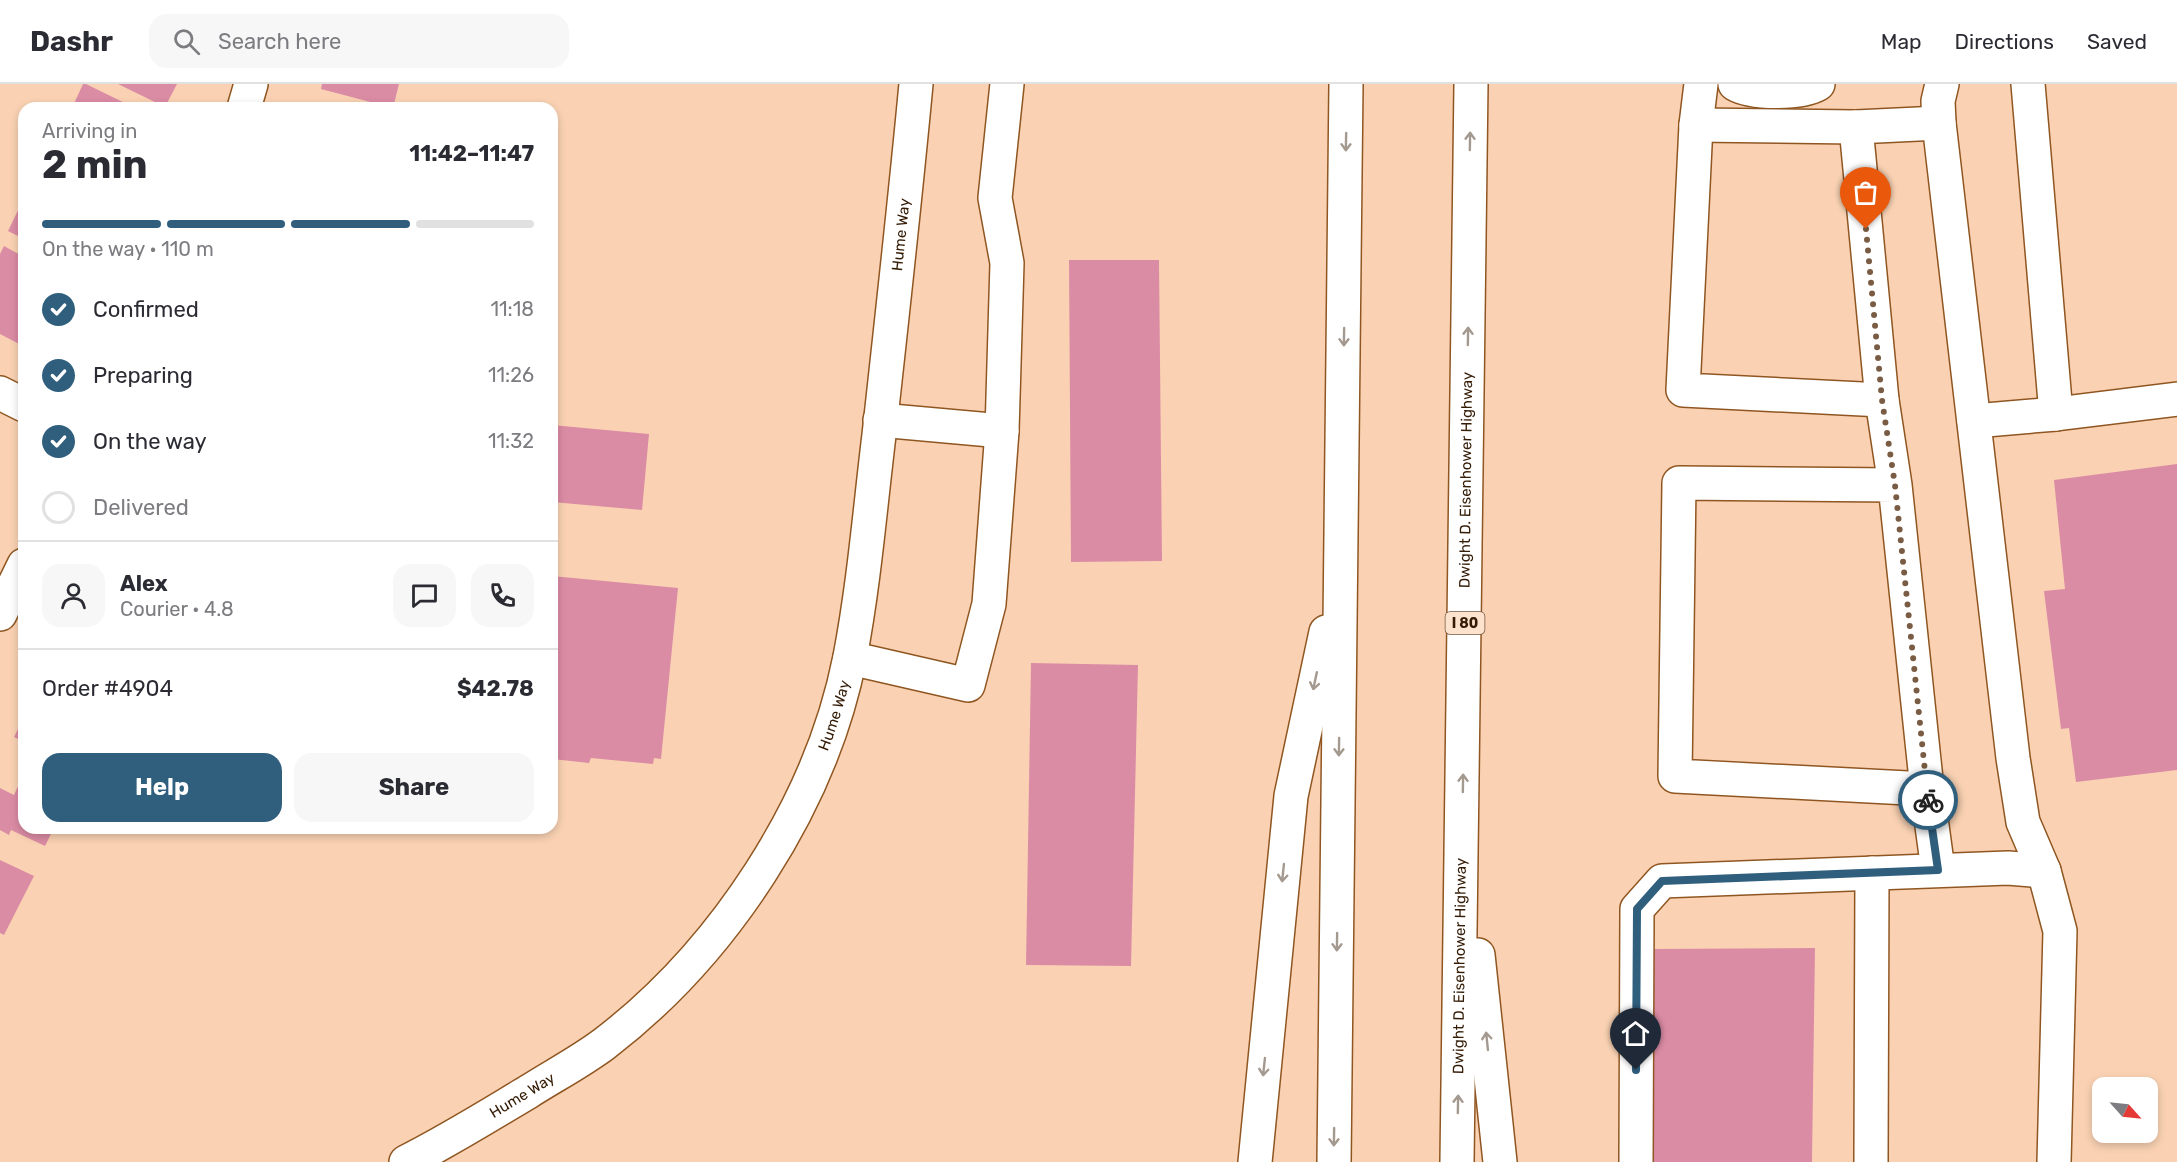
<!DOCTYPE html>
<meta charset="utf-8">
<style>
:root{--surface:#fff;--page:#f7f7f7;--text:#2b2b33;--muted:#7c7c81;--line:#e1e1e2;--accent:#305f7e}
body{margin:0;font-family:Rubik,sans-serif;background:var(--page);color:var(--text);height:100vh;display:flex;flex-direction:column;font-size:22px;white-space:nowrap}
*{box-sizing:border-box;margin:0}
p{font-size:20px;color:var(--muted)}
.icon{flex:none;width:33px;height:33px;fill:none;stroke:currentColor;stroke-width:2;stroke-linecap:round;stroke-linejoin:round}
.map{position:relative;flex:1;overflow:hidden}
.drawer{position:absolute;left:18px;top:18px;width:540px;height:732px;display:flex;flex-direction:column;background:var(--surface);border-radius:18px;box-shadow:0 3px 9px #0003}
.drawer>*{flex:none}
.needle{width:39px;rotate:117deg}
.controls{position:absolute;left:2092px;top:993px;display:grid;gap:12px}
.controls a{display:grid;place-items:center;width:66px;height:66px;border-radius:12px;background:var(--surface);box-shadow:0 3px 9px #0003;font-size:30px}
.pin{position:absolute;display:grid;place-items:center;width:51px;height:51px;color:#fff;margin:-62px -26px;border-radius:50% 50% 50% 0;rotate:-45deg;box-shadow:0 0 6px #0007}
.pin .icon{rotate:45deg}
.courier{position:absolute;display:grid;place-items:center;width:60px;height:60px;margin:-30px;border:4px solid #305f7e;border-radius:50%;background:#fff;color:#222;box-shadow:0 2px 8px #0007}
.head em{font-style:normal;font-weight:700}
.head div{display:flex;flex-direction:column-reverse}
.head{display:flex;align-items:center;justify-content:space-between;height:102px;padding:0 24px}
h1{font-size:39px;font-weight:700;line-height:45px}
.bar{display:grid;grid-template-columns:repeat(4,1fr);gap:9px 6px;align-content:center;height:72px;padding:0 24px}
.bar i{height:8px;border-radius:4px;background:var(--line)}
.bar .current{background:var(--accent)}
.bar p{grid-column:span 4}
.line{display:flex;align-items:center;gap:15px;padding:0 24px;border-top:2px solid var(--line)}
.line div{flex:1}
.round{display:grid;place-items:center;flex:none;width:63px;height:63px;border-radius:18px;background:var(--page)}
ol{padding:0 24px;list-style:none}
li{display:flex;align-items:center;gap:18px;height:66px}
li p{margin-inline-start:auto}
li .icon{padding:6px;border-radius:50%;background:var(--accent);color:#fff;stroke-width:4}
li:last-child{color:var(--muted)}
li i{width:33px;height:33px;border:3px solid var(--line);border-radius:50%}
.action{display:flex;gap:12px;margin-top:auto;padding:12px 24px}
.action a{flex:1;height:69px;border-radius:18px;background:var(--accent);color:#fff;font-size:24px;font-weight:700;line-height:69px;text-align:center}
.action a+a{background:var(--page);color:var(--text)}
header{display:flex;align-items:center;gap:36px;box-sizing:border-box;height:84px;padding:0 30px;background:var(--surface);border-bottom:2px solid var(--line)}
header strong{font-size:28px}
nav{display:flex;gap:33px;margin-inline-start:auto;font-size:21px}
.search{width:420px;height:54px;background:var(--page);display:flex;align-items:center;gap:15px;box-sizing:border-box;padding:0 21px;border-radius:18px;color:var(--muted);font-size:22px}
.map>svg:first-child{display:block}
.building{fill:#db8ca5}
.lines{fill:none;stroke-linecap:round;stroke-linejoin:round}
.minor-casing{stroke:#8f5621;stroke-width:36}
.highway-casing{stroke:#8f5621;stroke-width:36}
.minor{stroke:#fff;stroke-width:33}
.highway{stroke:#fff;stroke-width:33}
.oneway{stroke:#a4998f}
.done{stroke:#795c43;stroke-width:6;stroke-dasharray:0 10.8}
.route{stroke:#305f7e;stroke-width:8}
.labels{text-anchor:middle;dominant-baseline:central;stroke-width:4.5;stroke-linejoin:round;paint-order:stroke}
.shield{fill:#fde2ce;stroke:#705742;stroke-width:1.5}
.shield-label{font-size:14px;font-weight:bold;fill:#341c06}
.street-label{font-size:15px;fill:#341c06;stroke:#fde2ce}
</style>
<header>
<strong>Dashr</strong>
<div class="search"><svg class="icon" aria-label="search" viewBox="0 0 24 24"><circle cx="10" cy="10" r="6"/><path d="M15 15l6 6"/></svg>Search here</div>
<nav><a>Map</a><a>Directions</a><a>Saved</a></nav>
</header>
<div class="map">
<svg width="2177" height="1078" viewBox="0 0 2177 1078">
<rect width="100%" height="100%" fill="#fad2b3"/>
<!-- building -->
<g class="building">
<polygon points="83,0 86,0 135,24 72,24"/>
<polygon points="118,0 177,0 165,23"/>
<polygon points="322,0 399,0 393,24 321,5"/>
<polygon points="24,114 24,155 8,147"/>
<polygon points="4,162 24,173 24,255 21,261 0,250 0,170"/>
<polygon points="1069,176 1159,176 1162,477 1071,478"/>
<polygon points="552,341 649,350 642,426 552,418"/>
<polygon points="2177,380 2177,686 2076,698 2069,644 2061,645 2044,507 2065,505 2054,396"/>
<polygon points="552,492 678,504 661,675 654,674 653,680 591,674 589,679 552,675"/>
<polygon points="1031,579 1138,581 1131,882 1026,881"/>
<polygon points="24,633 24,658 14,653"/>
<polygon points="24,689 24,744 54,744 45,762 11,746 9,751 0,746 0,704 14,711"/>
<polygon points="0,776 34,792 4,851 0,849"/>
<polygon points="1815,864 1812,1078 1650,1078 1652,865"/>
</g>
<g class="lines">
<!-- minor casing -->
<g class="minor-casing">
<g id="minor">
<polyline points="1701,0 1696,41 1683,306 1882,316"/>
<path d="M1735,0C1752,10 1801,10 1818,0"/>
<polyline points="1942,0 1938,17 1939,39 2013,674 2023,738 2044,787 2060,847 2054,1078"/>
<polyline points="2028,0 2056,330"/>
<polyline points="244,24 251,0"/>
<polyline points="1696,41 1856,43 1939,39"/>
<polyline points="1856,43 1882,316 1895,401 1927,705 1675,692 1679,399 1895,401"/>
<polyline points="0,309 24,321"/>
<polyline points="880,336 1002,347"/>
<polyline points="1974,337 2056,330 2177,315"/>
<polyline points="0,530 24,481"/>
<polyline points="850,574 968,601 989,520 1002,347 1007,179 995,114 1007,0"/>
<polyline points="1927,705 1938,786"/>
<path id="s1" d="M406,1078C448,1057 488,1032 528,1008C553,992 580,978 604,960C723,869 821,721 850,573C864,500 870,425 879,351C892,234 905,117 916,0"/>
<polyline points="1636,1078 1637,825 1662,797 2008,784 2044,787"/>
<polyline points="1871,1078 1872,789"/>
</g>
</g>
<!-- highway casing -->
<g class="highway-casing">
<g id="highway">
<polyline points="1478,871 1500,1078"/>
<polyline points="1255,1078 1291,712 1326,548"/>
<polyline points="1334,1078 1346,0"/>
<path id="s2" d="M1457,1078L1471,0"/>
</g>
</g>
<!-- minor -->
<use href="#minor" class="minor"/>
<!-- highway -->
<use href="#highway" class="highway"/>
</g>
<!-- one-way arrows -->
<defs><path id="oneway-shaft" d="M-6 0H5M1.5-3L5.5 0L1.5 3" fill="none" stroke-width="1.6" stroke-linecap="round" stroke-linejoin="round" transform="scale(1.5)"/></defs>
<g class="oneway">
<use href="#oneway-shaft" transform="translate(1470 57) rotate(-89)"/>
<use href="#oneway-shaft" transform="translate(1346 58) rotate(91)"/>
<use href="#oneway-shaft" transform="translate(1468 252) rotate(-89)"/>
<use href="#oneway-shaft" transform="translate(1344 253) rotate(91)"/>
<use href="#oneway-shaft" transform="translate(1315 597) rotate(102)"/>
<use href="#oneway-shaft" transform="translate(1339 663) rotate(91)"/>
<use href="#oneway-shaft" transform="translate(1463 699) rotate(-89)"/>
<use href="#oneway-shaft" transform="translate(1283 789) rotate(96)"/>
<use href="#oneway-shaft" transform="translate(1337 858) rotate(91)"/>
<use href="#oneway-shaft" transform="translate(1487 957) rotate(-96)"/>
<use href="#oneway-shaft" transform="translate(1264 983) rotate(96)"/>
<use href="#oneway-shaft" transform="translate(1458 1020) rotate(-89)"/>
<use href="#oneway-shaft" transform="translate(1334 1053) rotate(91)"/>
</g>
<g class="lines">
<!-- done -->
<polyline class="done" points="1866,145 1882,316 1895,401 1928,716"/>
<!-- route -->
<polyline class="route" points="1636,986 1637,825 1662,797 1938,786 1928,716"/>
</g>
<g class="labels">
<!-- shield labels -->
<rect class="shield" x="1445.5" y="528" width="39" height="22" rx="4.5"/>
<g class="shield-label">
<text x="1465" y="539">I 80</text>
</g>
<!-- street labels -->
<g class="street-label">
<text stroke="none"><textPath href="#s1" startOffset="1124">Hume Way</textPath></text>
<text stroke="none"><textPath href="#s2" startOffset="682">Dwight D. Eisenhower Highway</textPath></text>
<text stroke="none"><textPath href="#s1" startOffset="638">Hume Way</textPath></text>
<text stroke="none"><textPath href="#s2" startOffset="196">Dwight D. Eisenhower Highway</textPath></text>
<text stroke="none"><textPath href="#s1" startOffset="134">Hume Way</textPath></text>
</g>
</g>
</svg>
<div class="controls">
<a><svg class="needle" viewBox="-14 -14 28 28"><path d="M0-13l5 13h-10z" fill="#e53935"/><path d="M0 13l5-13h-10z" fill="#7c7c81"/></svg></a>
</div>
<div class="pin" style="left:1866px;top:145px;background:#ea580c"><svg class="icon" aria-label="bag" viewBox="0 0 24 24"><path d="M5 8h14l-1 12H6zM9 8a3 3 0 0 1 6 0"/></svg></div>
<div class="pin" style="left:1636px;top:986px;background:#1f2937"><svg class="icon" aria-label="home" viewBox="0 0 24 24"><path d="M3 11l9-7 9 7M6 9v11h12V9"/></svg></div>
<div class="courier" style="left:1928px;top:716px"><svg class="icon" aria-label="bike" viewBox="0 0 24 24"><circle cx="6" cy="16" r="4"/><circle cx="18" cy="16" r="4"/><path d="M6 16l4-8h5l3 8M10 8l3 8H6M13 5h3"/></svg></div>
<section class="drawer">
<div class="head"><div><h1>2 min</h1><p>Arriving in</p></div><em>11:42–11:47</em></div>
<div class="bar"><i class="current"></i><i class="current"></i><i class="current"></i><i></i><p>On the way · 110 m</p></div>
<ol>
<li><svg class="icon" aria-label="check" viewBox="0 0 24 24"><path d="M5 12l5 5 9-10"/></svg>Confirmed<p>11:18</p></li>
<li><svg class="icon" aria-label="check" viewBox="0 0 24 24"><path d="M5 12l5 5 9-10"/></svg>Preparing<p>11:26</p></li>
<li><svg class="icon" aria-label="check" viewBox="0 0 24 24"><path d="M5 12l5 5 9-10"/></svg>On the way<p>11:32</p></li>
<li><i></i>Delivered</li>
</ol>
<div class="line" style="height:108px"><a class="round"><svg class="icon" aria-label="person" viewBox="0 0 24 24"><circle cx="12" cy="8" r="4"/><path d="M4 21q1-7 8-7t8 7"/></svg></a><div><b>Alex</b><p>Courier · 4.8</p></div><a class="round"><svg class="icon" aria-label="chat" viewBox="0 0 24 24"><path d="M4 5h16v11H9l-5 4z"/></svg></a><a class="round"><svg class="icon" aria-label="phone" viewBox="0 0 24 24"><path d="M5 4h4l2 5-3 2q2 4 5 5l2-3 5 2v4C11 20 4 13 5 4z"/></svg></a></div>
<div class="line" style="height:78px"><div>Order #4904</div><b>$42.78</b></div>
<div class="action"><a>Help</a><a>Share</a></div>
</section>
</div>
